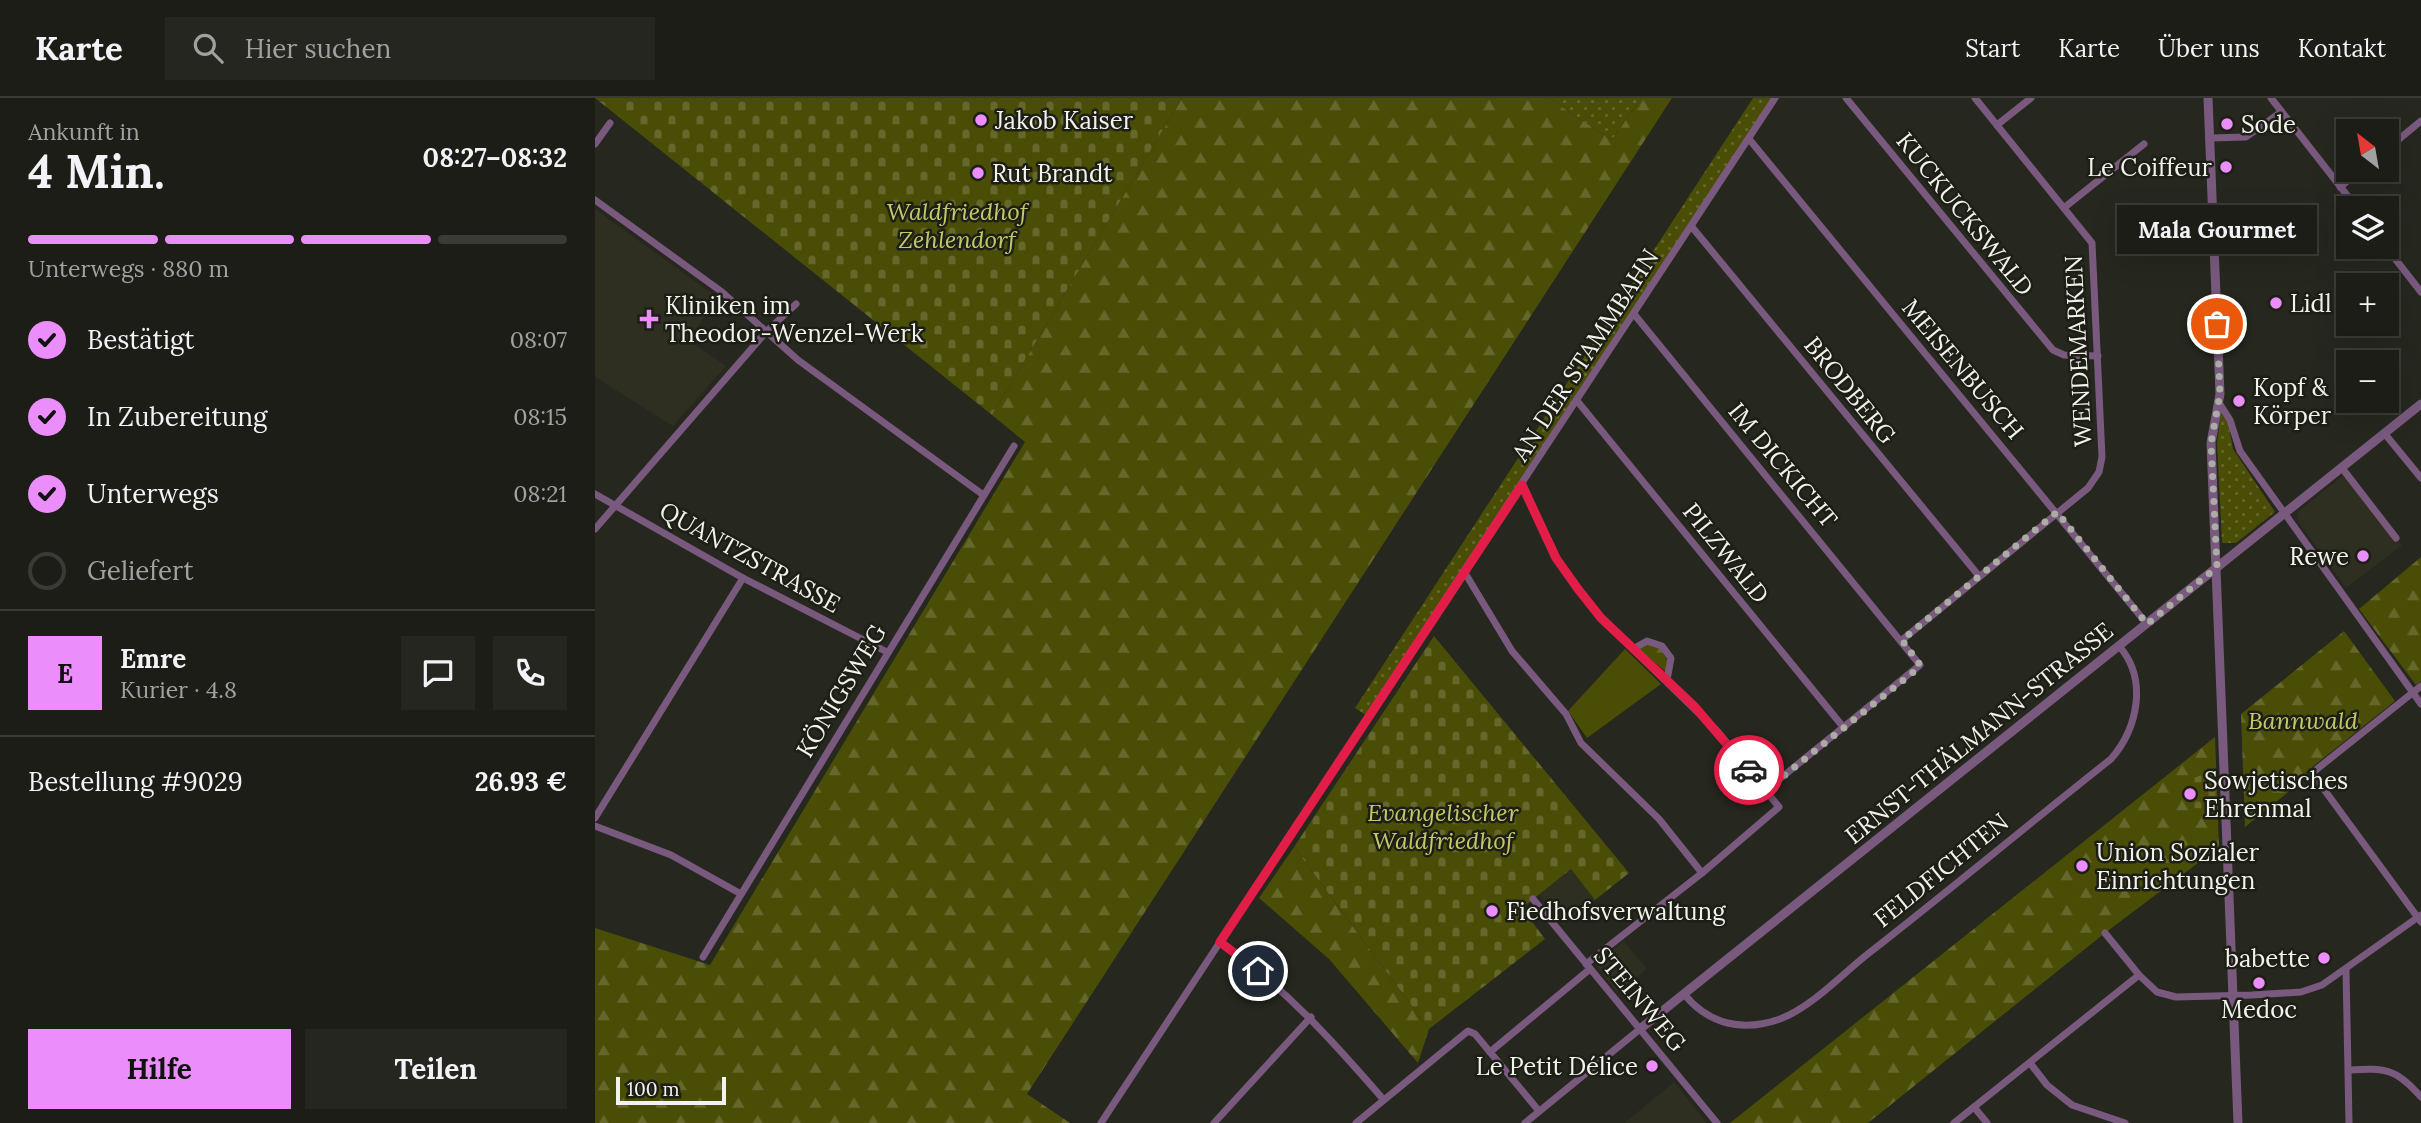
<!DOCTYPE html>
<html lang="de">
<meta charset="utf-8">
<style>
:root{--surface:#1c1d17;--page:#252620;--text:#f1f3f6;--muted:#a0a2a1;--line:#3a3b36;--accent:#eb8dfb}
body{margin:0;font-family:Lora,serif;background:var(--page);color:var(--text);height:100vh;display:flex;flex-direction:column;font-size:26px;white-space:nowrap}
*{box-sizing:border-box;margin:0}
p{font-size:23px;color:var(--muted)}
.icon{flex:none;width:38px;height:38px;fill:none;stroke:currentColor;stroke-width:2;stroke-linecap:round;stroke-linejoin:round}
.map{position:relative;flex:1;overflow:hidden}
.side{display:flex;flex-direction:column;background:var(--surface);width:595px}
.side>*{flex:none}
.needle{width:46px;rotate:329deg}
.controls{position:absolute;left:1741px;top:21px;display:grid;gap:14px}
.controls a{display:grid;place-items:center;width:63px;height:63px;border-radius:0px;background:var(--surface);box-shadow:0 7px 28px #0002,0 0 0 2px var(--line);font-size:35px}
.scale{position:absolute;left:21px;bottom:18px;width:110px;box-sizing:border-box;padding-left:7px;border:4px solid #f2f3ed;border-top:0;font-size:19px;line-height:24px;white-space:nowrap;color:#f2f3ed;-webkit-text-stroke:5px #1d1e16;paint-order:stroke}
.pin{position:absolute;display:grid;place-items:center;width:60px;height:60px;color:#fff;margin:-30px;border:4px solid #fff;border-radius:50%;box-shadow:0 2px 7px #0007}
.courier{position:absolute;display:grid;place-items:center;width:70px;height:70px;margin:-35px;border:5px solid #e11d48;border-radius:50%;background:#fff;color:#222;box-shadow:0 2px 9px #0007}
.bubble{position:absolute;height:49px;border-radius:0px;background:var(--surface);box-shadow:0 7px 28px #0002,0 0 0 2px var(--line);font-size:23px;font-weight:700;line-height:49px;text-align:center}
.overview em{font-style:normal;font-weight:700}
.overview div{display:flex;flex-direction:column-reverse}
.overview{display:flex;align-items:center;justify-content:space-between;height:119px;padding:0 28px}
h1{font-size:46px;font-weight:700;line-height:52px}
.bar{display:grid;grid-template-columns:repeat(4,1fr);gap:10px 7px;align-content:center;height:84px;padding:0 28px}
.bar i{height:9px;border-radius:5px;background:var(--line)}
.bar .on{background:var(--accent)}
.bar p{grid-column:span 4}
.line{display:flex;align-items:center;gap:18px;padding:0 28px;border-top:2px solid var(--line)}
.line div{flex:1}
.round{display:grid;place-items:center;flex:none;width:74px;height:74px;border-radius:0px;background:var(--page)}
ol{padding:0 28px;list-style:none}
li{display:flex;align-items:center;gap:21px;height:77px}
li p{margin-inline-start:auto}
li .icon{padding:7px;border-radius:50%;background:var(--accent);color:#111;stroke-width:4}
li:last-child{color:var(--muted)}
li i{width:38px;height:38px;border:4px solid var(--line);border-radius:50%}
.cta{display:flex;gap:14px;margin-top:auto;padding:14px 28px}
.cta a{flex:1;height:80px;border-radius:0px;background:var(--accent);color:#111;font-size:28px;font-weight:700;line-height:80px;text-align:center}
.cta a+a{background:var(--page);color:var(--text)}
header{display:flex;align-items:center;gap:42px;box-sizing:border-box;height:98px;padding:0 35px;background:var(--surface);border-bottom:2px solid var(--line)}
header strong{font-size:33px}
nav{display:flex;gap:38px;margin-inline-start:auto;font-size:24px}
.search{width:490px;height:63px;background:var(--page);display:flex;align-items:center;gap:18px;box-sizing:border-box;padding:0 24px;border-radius:0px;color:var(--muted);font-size:26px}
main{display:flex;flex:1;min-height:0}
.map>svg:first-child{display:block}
.built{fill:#2e2f20}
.grass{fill:#4a4d06}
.forest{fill:url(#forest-firs)}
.cemetery{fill:url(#cemetery-stones)}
.park{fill:url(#park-dots)}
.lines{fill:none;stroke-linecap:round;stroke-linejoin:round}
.minor{stroke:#795a7e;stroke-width:7}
.tertiary{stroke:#795a7e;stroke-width:9}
.done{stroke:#abaca5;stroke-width:7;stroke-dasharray:0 12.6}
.route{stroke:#e11d48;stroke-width:9}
.poi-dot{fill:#eb8dfb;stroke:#1d1e16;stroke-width:2.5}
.labels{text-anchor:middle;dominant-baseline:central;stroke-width:5;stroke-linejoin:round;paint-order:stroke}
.poi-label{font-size:24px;fill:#f2f3ed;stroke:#1d1e16;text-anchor:start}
.park-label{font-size:24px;font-style:italic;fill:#c4c967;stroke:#1d1e16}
.street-label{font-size:24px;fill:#f2f3ed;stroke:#1d1e16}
</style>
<header>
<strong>Karte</strong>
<div class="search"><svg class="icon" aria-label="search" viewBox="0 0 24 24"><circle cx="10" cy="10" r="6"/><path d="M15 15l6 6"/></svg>Hier suchen</div>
<nav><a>Start</a><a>Karte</a><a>Über uns</a><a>Kontakt</a></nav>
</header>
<main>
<section class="side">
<div class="overview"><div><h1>4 Min.</h1><p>Ankunft in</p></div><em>08:27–08:32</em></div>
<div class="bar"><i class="on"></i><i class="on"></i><i class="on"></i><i></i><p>Unterwegs · 880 m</p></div>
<ol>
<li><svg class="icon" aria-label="check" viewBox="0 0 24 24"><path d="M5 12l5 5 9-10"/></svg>Bestätigt<p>08:07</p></li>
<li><svg class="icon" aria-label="check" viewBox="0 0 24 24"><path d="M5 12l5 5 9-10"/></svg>In Zubereitung<p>08:15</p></li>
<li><svg class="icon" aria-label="check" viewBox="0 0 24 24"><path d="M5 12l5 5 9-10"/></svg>Unterwegs<p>08:21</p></li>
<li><i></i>Geliefert</li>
</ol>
<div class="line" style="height:126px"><b class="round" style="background:var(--accent);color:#111">E</b><div><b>Emre</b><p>Kurier · 4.8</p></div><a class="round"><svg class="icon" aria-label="chat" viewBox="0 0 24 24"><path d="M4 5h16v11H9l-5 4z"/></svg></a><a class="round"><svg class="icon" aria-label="phone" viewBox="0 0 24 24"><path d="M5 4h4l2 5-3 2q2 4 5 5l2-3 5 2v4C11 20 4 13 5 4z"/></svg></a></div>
<div class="line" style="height:91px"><div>Bestellung #9029</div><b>26.93 €</b></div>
<div class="cta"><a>Hilfe</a><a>Teilen</a></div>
</section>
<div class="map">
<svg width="1826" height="1025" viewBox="0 0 1826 1025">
<defs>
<pattern id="forest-firs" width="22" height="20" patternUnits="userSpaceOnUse" patternTransform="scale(1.75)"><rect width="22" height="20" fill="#4a4d06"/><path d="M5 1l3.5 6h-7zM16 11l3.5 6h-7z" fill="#65672b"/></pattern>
<pattern id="cemetery-stones" width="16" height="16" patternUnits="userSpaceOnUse" patternTransform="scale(1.75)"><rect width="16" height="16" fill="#4a4d06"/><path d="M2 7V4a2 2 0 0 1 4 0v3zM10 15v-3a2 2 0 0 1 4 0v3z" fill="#65672b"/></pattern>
<pattern id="park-dots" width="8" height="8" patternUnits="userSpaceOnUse" patternTransform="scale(1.75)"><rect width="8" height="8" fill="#4a4d06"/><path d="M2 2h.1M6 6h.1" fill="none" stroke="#65672b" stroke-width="1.8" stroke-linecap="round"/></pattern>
</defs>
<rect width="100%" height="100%" fill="#26271f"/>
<!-- built -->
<g class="built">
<polygon points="0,111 123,200 93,242 131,268 78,328 0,279"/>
<polygon points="1751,375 1807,447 1751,490 1702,422 1703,414"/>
<polygon points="976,771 1000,802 968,827 944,796"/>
<polygon points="1029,843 1052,871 1022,894 1000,866"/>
<polygon points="1079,984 1112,1025 1029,1025 1071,991"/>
</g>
<!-- grass -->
<polygon class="grass" points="1030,551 1066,586 992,640 973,613"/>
<!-- forest -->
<g class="forest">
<polygon points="587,0 954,0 1017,42 1046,0 1077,0 432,996 475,1025 0,1025 0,830 115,867 430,344 397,317"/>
<polygon points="1826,459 1826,583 1821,587 1764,511"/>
<polygon points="1749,533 1800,603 1711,674 1713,678 1650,729 1646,616"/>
<polygon points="1050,545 1065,550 1073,563 1071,574 1043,550"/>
<polygon points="1620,639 1624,749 1510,835 1273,1025 1135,1025"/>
<polygon points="699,749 834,931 823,965 734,861 664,800"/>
</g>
<!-- cemetery -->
<g class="cemetery">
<polygon points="0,0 587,0 397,317"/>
<polygon points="839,538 1034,775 1000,802 976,771 927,810 950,841 834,931 699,749"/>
<path d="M1621,674L1623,711L1599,710L1589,695C1593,678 1606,677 1621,674Z"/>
</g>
<!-- park -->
<g class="park">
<polygon points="954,0 1046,0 1017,42"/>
<polygon points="1158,0 1180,0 775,620 760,610"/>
<polygon points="1626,313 1633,324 1638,351 1680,414 1641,445 1627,445 1622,345"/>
</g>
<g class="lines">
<!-- minor -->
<g class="minor">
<polyline points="1251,0 1458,252 1469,257 1503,258"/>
<polyline points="1676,0 1762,110"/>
<polyline points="1402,27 1436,0"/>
<polyline points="1615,40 1651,39 1686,14"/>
<polyline points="1154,41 1552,526"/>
<polyline points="0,46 15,25"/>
<polyline points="1792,51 1826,23"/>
<polyline points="1745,89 1766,72"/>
<polyline points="0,102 127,194 203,262 387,396"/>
<polyline points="1470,109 1549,46"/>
<polyline points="1097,129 1384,478"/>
<polyline points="1791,149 1826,194"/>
<polyline points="1039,216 1325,567 1171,692"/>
<polyline points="1623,303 1635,322 1645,353 1826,606"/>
<polyline points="983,304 1249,630"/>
<polyline points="1790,336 1826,380"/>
<polyline points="1747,370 1801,440"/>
<polyline points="927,387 961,460 983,491 1006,520 1123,634 1184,709 1107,775 991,866"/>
<polyline points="0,396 148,480 292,554"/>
<polyline points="0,431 172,233 201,206"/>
<polyline points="870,475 917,553 971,616 986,645 1064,721 1107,775"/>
<polyline points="1307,542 1493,390 1504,374 1507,359 1497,145 1380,0"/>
<polyline points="1038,551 1052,543 1067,548 1076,560 1072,582"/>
<polyline points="1826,588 1717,675 1826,824"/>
<polyline points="0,720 148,480"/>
<polyline points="0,728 76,757 146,796"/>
<polyline points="938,801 1122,1025"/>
<polyline points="1510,835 1544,877 1562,894 1581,899 1657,897 1706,894 1727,887 1826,817"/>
<path d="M625,844C690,890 736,941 788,1001"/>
<polyline points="108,859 419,348"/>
<polyline points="1751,872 1754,1025"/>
<path d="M1089,896C1114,927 1148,934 1185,921C1217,909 1247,876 1274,855C1356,791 1435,725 1516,661C1543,630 1553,581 1524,548"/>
<polyline points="895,954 995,871"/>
<polyline points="1435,965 1452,987 1477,1007 1530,1025"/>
<path d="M1754,972C1790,970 1801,970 1826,999"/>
<polyline points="1379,1009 1392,1025"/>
<polyline points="506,1025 1180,0"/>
<polyline points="619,1025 716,919"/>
<polyline points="761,1025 873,933 880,936 944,1013"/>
<polyline points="930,1025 1045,931"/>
<polyline points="1359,1025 1544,877"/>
</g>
<!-- tertiary -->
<g class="tertiary">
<polyline points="1613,0 1625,296 1616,345 1643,1025"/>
<polyline points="1045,931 1826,306"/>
</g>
</g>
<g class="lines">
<!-- done -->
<polyline class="done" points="1154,672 1171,692 1321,572 1325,567 1307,542 1462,414 1552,526 1622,469 1616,345 1625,296 1622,226"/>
<!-- route -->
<polyline class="route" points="663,873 625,844 927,387 961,460 983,491 1006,520 1099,608 1154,672"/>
</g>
<!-- markers -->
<g class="poi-dot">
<circle cx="386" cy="22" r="7"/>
<circle cx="1632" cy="26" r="7"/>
<circle cx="1631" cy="69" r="7"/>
<circle cx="383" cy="75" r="7"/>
<circle cx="1681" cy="205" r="7"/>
<path d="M50.5 210.5h7v7h7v7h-7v7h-7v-7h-7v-7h7z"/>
<circle cx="1644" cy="303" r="7"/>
<circle cx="1768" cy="458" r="7"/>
<circle cx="1595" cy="696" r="7"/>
<circle cx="1487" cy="768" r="7"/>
<circle cx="897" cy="813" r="7"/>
<circle cx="1729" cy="860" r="7"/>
<circle cx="1664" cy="885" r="7"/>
<circle cx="1057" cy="968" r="7"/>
</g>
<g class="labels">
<!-- poi labels -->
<g class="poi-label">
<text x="400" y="22">Jakob Kaiser</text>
<text x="1646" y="26">Sode</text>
<text x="1617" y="69" text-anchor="end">Le Coiffeur</text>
<text x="397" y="75">Rut Brandt</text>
<text x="1695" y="205">Lidl</text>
<text x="70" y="207">Kliniken im<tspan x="70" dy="28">Theodor-Wenzel-Werk</tspan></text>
<text x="1658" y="289">Kopf &amp;<tspan x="1658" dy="28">Körper</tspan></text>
<text x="1754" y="458" text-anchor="end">Rewe</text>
<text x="1609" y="682">Sowjetisches<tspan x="1609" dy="28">Ehrenmal</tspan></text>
<text x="1501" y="754">Union Sozialer<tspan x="1501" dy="28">Einrichtungen</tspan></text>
<text x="911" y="813">Fiedhofsverwaltung</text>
<text x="1715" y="860" text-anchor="end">babette</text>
<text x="1664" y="911" text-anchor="middle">Medoc</text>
<text x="1043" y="968" text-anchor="end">Le Petit Délice</text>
</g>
<!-- park labels -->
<g class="park-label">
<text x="362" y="113">Waldfriedhof<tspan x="362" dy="28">Zehlendorf</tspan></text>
<text x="1708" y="622">Bannwald</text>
<text x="848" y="714">Evangelischer<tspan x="848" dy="28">Waldfriedhof</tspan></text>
</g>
<!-- street labels -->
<g class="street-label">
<text transform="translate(1370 116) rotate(51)">KUCKUCKSWALD</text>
<text transform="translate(1483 253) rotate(-93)">WENDEMARKEN</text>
<text transform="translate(990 257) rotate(-57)">AN DER STAMMBAHN</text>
<text transform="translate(1368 271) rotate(50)">MEISENBUSCH</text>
<text transform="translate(1255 292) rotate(51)">BRODBERG</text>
<text transform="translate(1188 367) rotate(50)">IM DICKICHT</text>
<text transform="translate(1131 455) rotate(51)">PILZWALD</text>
<text transform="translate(155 459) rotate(29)">QUANTZSTRASSE</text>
<text transform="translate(246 593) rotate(-59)">KÖNIGSWEG</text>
<text transform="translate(1384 635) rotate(-39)">ERNST-THÄLMANN-STRASSE</text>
<text transform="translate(1346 772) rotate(-39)">FELDFICHTEN</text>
<text transform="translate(1045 901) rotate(50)">STEINWEG</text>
</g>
</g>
</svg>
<div class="controls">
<a><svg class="needle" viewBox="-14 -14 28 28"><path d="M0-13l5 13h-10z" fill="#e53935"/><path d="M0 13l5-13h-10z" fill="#a0a2a1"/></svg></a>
<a><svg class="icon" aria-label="layers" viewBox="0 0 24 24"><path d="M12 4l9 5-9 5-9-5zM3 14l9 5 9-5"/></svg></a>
<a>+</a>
<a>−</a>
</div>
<div class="scale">100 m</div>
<div class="pin" style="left:1622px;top:226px;background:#ea580c"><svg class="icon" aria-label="bag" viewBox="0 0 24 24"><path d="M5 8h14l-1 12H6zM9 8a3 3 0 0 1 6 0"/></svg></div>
<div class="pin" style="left:663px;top:873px;background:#1f2937"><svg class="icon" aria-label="home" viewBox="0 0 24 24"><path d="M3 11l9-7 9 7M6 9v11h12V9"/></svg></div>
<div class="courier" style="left:1154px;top:672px"><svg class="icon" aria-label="car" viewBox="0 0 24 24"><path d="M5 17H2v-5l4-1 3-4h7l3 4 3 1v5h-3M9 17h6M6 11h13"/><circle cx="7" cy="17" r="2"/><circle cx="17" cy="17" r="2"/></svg></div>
<div class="bubble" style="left:1522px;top:107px;width:200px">Mala Gourmet</div>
</div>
</main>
